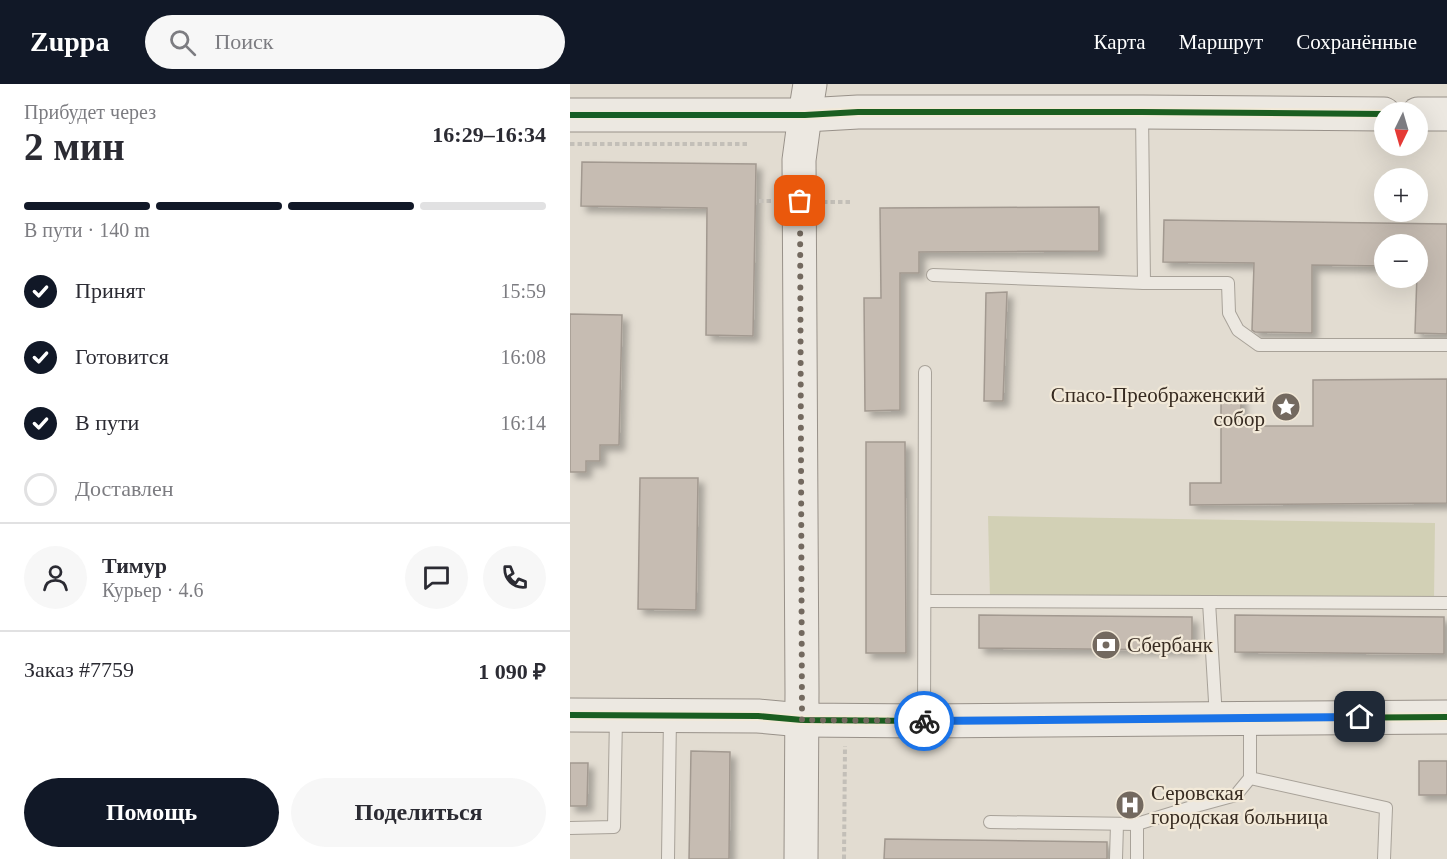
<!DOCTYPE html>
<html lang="ru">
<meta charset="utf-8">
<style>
:root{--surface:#fff;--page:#f7f7f7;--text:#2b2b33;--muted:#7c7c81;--line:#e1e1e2;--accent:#111827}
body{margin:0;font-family:"Times New Roman",serif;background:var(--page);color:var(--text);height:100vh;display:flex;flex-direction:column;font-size:22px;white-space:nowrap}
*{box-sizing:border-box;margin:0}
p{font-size:20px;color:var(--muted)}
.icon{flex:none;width:33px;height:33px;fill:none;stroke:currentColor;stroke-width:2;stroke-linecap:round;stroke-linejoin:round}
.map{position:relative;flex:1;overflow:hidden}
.side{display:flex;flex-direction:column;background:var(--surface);width:570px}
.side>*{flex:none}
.needle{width:39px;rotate:185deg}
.tools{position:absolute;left:804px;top:18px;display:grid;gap:12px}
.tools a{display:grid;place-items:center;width:54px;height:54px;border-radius:50%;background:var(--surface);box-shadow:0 6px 24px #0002;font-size:30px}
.pin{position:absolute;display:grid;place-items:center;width:51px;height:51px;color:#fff;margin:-26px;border-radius:12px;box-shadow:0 3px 9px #0006}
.courier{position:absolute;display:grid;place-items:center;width:60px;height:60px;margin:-30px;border:4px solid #1a73e8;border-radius:50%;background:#fff;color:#222;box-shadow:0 2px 8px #0007}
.headline em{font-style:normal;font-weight:700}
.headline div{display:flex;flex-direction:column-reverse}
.headline{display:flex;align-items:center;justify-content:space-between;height:102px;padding:0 24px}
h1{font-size:39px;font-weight:700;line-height:45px}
.bar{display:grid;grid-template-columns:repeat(4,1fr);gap:9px 6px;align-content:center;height:72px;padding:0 24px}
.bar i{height:8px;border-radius:4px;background:var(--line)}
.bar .active{background:var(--accent)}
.bar p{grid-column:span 4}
.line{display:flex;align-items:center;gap:15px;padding:0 24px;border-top:2px solid var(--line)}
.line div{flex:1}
.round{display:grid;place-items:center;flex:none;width:63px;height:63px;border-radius:32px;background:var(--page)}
ol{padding:0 24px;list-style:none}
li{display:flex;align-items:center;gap:18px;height:66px}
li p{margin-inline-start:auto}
li .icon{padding:6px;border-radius:50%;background:var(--accent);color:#fff;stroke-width:4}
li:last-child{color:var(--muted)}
li i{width:33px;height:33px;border:3px solid var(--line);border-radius:50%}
.button{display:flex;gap:12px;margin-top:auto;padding:12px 24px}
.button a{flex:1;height:69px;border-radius:36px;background:var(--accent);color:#fff;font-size:24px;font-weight:700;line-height:69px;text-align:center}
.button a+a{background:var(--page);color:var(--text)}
header{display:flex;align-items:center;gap:36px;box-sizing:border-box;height:84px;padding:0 30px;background:var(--accent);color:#fff}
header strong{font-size:28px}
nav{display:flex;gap:33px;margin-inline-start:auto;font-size:21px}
.search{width:420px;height:54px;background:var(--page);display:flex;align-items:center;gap:15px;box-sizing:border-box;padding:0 21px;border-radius:33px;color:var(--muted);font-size:22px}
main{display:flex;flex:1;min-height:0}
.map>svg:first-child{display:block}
.green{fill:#d2d0b5}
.building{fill:#c6bcb2;stroke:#a29990;stroke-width:1.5;filter:url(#shadow)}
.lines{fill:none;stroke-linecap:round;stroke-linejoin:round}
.lane-casing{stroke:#a8a299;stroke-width:14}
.secondary-casing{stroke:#989189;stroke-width:35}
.path{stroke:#c3bfb8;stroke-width:4;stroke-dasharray:4.5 3;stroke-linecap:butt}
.lane{stroke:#ece8e1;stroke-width:12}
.secondary{stroke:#ece8e1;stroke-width:33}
.cycleway-casing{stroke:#f2e9d8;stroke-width:10}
.cycleway{stroke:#1b5e20;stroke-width:6}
.done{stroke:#73695f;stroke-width:6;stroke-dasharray:0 10.8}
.route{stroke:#1a73e8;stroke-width:8}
.labels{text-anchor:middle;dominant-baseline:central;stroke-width:4.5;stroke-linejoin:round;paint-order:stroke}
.poi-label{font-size:21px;fill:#372b21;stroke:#f2e9d8;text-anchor:start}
</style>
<header>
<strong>Zuppa</strong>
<div class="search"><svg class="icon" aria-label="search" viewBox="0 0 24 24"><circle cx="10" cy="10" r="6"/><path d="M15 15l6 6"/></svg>Поиск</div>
<nav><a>Карта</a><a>Маршрут</a><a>Сохранённые</a></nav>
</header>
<main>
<section class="side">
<div class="headline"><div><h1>2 мин</h1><p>Прибудет через</p></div><em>16:29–16:34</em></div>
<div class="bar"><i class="active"></i><i class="active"></i><i class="active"></i><i></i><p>В пути · 140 m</p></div>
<ol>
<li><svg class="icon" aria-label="check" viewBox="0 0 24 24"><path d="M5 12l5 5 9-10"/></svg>Принят<p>15:59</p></li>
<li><svg class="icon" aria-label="check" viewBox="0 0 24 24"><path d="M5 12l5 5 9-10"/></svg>Готовится<p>16:08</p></li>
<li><svg class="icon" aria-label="check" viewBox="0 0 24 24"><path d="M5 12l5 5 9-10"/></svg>В пути<p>16:14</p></li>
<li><i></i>Доставлен</li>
</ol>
<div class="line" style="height:108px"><a class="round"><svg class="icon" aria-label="person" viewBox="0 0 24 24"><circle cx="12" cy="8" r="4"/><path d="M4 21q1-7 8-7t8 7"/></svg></a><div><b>Тимур</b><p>Курьер · 4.6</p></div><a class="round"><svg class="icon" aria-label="chat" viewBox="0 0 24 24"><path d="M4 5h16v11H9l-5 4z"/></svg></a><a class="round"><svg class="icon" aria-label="phone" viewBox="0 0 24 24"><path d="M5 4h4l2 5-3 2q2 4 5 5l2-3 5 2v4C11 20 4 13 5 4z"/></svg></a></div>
<div class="line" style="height:78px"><div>Заказ #7759</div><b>1 090 ₽</b></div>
<div class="button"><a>Помощь</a><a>Поделиться</a></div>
</section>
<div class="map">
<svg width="877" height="775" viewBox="0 0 877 775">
<defs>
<filter id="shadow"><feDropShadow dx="5.5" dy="5.5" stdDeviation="3" flood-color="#0004"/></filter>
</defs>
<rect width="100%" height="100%" fill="#e2dcd1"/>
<!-- green -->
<polygon class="green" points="418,432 865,439 864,515 420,514"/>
<!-- building -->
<g class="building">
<polygon points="12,78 186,80 183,252 136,251 137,124 11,122"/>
<polygon points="529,123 529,167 349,168 349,189 330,189 330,326 295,327 294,214 311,214 310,124"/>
<polygon points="594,136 877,140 877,250 845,249 848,160 814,160 814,182 742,181 742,249 685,248 682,246 684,179 593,178"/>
<polygon points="437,208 433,317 414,317 416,209"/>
<polygon points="0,230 52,231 49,361 30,361 30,377 16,377 16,388 0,388"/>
<polygon points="877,295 877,419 620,421 620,399 651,399 651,310 671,310 671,342 743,342 743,296"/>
<polygon points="296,358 335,358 336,569 296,569"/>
<polygon points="70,394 128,394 126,526 68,525"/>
<polygon points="409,531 622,533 622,566 409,564"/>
<polygon points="665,531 874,533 874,570 665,568"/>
<polygon points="121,667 160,668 159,775 119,775"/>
<rect x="849" y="677" width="28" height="34"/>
<polygon points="0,679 18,679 17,722 0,722"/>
<polygon points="315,755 537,758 537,775 314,775"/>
</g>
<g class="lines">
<!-- lane casing -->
<g class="lane-casing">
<g id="lane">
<polyline points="572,29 574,199 658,199 659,229 668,246 689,261 877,261"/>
<polyline points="363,191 574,199"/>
<polyline points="355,517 877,519"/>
<polyline points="639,518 646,634"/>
<polyline points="354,636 355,288"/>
<polyline points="680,694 816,724 814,775"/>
<polyline points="420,738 567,740"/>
<polyline points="0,744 44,743 46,633"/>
<polyline points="98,775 100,633"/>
<polyline points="546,775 547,740"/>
<polyline points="567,775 567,740 622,723 666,711 680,694 680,637"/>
</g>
</g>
<!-- secondary casing -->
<g class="secondary-casing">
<g id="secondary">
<polyline points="848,30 877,30"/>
<polyline points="0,31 235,31 288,28 572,28 814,30"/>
<polyline points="0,631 188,632 232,636 354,637 877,633"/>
<polyline points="231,775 232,608 229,76 235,31 240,0"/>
</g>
</g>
<!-- path -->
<g class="path">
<polyline points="0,60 179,60"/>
<polyline points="189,117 205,117"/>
<polyline points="253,118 280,118"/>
<polyline points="274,775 275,662"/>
</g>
<!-- lane -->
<use href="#lane" class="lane"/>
<!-- secondary -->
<use href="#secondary" class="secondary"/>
<!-- cycleway casing -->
<g class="cycleway-casing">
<g id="cycleway">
<polyline points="0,31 235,31 288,28 572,28 814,30"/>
<polyline points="0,631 188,632 232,636 354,637 877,633"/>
</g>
</g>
<!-- cycleway -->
<use href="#cycleway" class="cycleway"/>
</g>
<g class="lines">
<!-- done -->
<polyline class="done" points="230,117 232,636 354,637"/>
<!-- route -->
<polyline class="route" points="354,637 790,633"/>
</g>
<!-- icons -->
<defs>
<g id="sight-disc" transform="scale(1.5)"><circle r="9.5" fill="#73695f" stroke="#f2e9d8"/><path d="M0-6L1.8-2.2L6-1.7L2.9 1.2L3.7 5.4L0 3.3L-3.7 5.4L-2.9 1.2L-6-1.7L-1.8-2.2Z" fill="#fff"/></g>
<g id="bank-disc" transform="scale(1.5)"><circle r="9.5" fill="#73695f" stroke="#f2e9d8"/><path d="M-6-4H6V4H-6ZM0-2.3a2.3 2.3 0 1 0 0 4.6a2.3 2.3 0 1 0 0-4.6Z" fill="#fff"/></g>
<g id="hospital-disc" transform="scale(1.5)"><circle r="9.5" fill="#73695f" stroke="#f2e9d8"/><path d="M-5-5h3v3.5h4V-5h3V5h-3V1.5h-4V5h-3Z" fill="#fff"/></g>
</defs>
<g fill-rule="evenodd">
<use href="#sight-disc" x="716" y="323"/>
<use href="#bank-disc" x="536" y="561"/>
<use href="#hospital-disc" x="560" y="721"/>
</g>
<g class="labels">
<!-- poi labels -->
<g class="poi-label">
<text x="695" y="311" text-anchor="end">Спасо-Преображенский<tspan x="695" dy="24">собор</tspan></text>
<text x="557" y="561">Сбербанк</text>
<text x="581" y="709">Серовская<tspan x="581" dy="24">городская больница</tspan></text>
</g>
</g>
</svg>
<div class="tools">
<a><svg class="needle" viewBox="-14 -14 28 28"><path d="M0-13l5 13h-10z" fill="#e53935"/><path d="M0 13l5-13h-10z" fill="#7c7c81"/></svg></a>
<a>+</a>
<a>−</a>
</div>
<div class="pin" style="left:230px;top:117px;background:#ea580c"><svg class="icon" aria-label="bag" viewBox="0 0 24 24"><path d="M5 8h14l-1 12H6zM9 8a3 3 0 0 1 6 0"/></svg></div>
<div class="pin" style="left:790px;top:633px;background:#1f2937"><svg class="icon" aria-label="home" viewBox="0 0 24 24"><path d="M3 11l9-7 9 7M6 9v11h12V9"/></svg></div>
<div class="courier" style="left:354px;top:637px"><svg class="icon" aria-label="bike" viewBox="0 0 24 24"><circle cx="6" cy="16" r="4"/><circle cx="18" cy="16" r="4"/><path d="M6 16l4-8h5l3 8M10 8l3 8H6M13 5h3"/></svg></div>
</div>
</main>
